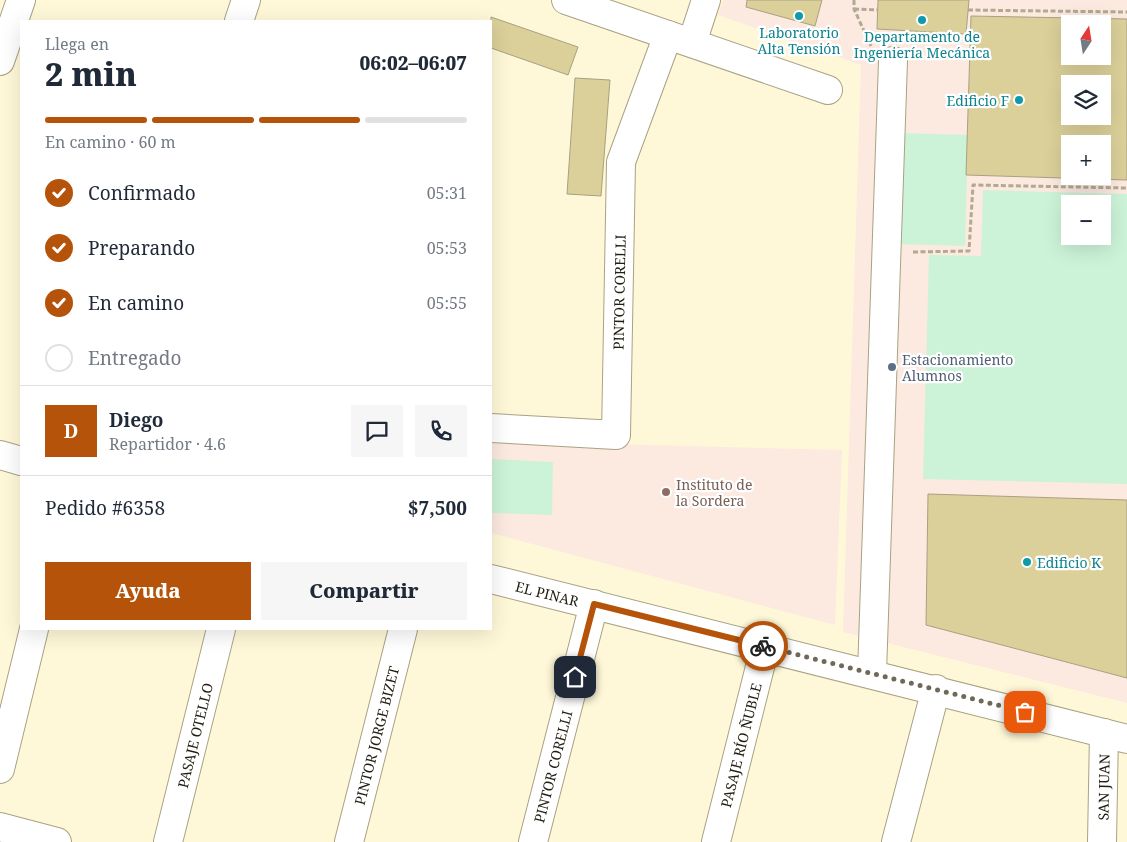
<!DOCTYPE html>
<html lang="es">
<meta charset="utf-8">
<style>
:root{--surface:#fff;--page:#f6f6f7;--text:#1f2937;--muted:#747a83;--line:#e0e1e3;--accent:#b45309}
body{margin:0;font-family:"Noto Serif",serif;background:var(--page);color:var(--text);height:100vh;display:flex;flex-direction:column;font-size:19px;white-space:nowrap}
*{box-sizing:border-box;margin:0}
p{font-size:16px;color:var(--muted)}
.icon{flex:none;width:28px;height:28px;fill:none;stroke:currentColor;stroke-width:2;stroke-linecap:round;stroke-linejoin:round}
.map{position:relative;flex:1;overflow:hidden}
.panel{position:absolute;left:20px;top:20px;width:472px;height:610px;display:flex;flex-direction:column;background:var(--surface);border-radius:0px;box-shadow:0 5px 20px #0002}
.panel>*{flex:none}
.needle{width:32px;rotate:12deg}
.buttons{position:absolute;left:1061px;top:15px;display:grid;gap:10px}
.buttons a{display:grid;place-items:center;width:50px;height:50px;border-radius:0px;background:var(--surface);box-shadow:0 5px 20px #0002;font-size:25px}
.pin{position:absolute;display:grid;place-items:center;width:42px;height:42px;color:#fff;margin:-21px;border-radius:10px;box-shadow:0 2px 8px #0006}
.courier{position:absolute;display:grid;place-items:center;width:50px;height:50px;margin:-25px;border:4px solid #b45309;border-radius:50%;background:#fff;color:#222;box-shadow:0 1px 6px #0007}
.summary em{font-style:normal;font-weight:800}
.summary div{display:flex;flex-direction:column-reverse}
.summary{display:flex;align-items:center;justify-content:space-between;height:85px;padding:0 25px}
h1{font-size:32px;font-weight:800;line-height:38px}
.bar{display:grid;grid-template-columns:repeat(4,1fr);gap:8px 5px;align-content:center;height:60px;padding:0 25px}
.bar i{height:6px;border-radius:4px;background:var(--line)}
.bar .selected{background:var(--accent)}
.bar p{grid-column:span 4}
.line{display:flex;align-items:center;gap:12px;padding:0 25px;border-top:1px solid var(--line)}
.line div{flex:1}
.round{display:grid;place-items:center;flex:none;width:52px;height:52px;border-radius:0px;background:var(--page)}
ol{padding:0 25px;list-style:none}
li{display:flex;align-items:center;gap:15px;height:55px}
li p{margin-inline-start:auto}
li .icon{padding:5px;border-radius:50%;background:var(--accent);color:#fff;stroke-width:4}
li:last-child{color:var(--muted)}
li i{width:28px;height:28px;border:2px solid var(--line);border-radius:50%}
.action{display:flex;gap:10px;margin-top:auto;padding:10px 25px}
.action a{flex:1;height:58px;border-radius:0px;background:var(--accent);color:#fff;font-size:20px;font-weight:800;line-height:58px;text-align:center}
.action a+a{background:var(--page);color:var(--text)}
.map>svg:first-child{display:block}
.education{fill:#fce9e0;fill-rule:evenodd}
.green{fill:#ccf3d7;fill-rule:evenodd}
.building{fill:#dbd099;stroke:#a7a183;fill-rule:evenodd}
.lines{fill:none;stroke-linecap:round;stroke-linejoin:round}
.minor-casing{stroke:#a8a284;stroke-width:30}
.path{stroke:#b0aa91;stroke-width:3;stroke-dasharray:5 2.5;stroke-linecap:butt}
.minor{stroke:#fff;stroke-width:28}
.done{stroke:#6f6a57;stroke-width:5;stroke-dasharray:0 9}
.route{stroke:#b45309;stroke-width:6}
.culture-dot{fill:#0f9aa8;stroke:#fff;stroke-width:2}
.service-dot{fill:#5c6f8a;stroke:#fff;stroke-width:2}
.education-dot{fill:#8d6e63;stroke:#fff;stroke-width:2}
.labels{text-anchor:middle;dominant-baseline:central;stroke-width:4.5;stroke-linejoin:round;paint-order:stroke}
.culture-label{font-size:14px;fill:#0d838f;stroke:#fff}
.street-label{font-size:14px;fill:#211e12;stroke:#fff}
.service-label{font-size:14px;fill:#4e5e75;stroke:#fff;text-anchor:start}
.education-label{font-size:14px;fill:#785e54;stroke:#fff;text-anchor:start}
</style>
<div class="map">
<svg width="1127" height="842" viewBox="0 0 1127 842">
<rect width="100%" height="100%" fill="#fff8d8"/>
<!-- education -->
<g class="education">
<path d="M723,0H1127V703L843,632L861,65L718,15ZM1070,24H1102V56H1070ZM1070,84H1102V116H1070ZM1070,144H1102V176H1070ZM1070,204H1102V236H1070Z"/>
<polygon points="491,441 842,450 835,625 491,533"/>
</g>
<!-- green -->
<g class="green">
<polygon points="897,133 968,135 965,246 894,244"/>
<path d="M983,190L1127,194V484L923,479L929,255L981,256ZM1070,204H1102V236H1070Z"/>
<polygon points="491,459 553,462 552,515 491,513"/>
</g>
<!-- building -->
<g class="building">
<polygon points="747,0 822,0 815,26 746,7"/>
<polygon points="878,0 969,0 966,34 877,29"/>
<path d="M971,16L1127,19V180L966,175ZM1070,24H1102V56H1070ZM1070,84H1102V116H1070ZM1070,144H1102V176H1070Z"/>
<polygon points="491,17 578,47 568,75 491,48"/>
<polygon points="575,78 610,80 601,196 567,194"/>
<polygon points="928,494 1127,500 1127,678 926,625"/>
</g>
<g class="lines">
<!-- minor casing -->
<g class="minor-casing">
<g id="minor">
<polyline points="566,0 828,90"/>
<polyline points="239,21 246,0"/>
<polyline points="692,43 706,0"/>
<polyline points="0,61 21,0"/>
<path id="s1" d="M491,428L616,435L621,162L668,35"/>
<polyline points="0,455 21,461"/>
<path id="s2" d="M491,579L1127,739"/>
<polyline points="872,673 893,61"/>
<polyline points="0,769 34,629"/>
<polyline points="0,827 57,842"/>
<path id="s3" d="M168,842L221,629"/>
<path id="s4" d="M349,842L403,629"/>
<path id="s5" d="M533,842L594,604"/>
<path id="s6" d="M716,842L765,647"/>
<polyline points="896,842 936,689"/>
<path id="s7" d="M1102,842L1104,733"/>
</g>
</g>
<!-- path -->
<g class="path">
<polyline points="854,0 854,9 871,46"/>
<polyline points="854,9 878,10"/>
<polyline points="968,10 1127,12"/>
<polyline points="913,252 969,251 973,185 1127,188"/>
</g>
<!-- minor -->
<use href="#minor" class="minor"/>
</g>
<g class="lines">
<!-- done -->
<polyline class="done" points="763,646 1025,712"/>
<!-- route -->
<polyline class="route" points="575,677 594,604 763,646"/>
</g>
<!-- markers -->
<g class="culture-dot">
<circle cx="799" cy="16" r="5"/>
<circle cx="922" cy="20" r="5"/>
<circle cx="1019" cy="100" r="5"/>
<circle cx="1027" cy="562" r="5"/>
</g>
<circle class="service-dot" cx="892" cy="367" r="5"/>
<circle class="education-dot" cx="666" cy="492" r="5"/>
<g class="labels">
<!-- culture labels -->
<g class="culture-label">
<text x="799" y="32">Laboratorio<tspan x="799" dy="16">Alta Tensión</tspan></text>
<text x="922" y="36">Departamento de<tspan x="922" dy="16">Ingeniería Mecánica</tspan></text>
<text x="1009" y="100" text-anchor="end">Edificio F</text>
<text x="1037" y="562" text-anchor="start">Edificio K</text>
</g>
<!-- street labels -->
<g class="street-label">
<text stroke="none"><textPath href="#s1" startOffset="268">PINTOR CORELLI</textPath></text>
<text stroke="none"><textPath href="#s2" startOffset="58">EL PINAR</textPath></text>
<text stroke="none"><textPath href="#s3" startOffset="110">PASAJE OTELLO</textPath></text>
<text stroke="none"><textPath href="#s4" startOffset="110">PINTOR JORGE BIZET</textPath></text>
<text stroke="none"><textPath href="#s6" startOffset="100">PASAJE RÍO ÑUBLE</textPath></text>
<text stroke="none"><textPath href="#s5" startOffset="78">PINTOR CORELLI</textPath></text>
<text stroke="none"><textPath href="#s7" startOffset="55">SAN JUAN</textPath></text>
</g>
<!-- service labels -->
<g class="service-label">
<text x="902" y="359">Estacionamiento<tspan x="902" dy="16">Alumnos</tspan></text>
</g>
<!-- education labels -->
<g class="education-label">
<text x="676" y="484">Instituto de<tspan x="676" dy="16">la Sordera</tspan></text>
</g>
</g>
</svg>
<div class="buttons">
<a><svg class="needle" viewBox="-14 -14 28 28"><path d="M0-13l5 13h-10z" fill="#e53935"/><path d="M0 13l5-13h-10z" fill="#747a83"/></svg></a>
<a><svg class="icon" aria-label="layers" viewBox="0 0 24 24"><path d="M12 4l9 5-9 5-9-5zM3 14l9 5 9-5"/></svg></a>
<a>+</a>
<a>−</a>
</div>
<div class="pin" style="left:1025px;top:712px;background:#ea580c"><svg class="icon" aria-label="bag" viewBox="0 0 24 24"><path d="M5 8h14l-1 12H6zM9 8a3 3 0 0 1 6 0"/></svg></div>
<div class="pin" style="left:575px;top:677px;background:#1f2937"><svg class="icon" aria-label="home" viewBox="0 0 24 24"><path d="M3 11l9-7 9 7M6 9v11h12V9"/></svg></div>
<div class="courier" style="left:763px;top:646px"><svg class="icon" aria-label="bike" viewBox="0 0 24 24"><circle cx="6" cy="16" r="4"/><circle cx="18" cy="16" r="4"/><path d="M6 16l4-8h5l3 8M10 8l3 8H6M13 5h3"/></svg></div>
<section class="panel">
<div class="summary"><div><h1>2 min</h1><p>Llega en</p></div><em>06:02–06:07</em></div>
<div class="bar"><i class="selected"></i><i class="selected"></i><i class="selected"></i><i></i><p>En camino · 60 m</p></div>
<ol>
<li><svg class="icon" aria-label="check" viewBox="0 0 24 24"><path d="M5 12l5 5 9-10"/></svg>Confirmado<p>05:31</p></li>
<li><svg class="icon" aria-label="check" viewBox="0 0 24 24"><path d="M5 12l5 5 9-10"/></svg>Preparando<p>05:53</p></li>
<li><svg class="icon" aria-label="check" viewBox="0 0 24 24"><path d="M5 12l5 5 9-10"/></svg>En camino<p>05:55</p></li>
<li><i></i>Entregado</li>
</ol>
<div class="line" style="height:90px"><b class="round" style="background:var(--accent);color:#fff">D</b><div><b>Diego</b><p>Repartidor · 4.6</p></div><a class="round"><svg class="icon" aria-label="chat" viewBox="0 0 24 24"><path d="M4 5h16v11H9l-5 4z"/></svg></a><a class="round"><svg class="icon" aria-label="phone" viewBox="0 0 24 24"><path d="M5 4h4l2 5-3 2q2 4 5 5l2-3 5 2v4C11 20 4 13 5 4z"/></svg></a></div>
<div class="line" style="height:65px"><div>Pedido #6358</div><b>$7,500</b></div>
<div class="action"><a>Ayuda</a><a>Compartir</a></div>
</section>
</div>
